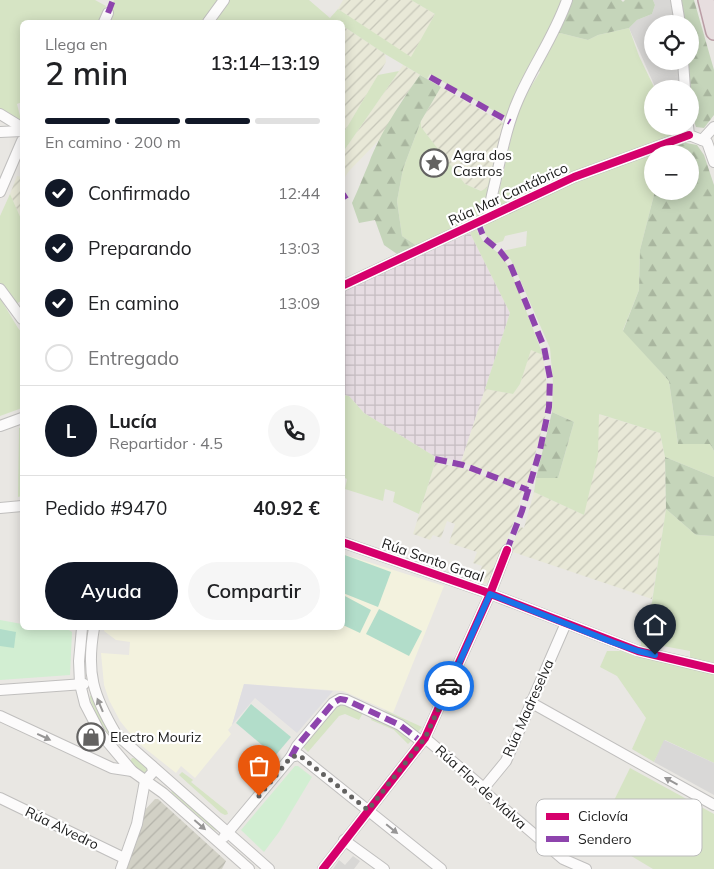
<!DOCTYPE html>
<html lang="es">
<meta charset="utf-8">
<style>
:root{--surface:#fff;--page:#f6f6f6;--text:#202124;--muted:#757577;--line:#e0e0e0;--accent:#111827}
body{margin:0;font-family:Mulish,sans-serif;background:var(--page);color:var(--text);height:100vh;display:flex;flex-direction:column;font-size:19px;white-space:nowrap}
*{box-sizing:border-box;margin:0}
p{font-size:16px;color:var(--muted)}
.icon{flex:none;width:28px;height:28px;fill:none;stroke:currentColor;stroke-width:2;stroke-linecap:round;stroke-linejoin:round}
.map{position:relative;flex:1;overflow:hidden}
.side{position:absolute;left:20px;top:20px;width:325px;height:610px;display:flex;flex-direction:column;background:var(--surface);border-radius:8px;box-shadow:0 2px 12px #0003}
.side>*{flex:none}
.controls{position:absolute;left:644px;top:15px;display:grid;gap:10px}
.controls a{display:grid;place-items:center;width:55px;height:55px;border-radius:50%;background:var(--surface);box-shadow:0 2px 12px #0003;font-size:25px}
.pin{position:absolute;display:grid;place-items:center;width:42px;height:42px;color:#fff;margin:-51px -21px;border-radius:50% 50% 50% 0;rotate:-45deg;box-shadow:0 0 5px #0007}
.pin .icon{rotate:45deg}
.courier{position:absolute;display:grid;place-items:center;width:50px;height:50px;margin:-25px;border:4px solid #1a73e8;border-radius:50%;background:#fff;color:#222;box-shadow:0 1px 6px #0007}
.overview em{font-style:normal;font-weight:600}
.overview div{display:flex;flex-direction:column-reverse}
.overview{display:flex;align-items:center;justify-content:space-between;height:85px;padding:0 25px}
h1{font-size:32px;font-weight:600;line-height:38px}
.bar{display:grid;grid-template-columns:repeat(4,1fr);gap:8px 5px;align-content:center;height:60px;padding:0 25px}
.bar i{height:6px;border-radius:4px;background:var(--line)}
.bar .active{background:var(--accent)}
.bar p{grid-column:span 4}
.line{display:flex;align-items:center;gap:12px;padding:0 25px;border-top:1px solid var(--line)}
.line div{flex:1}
.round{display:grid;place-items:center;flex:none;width:52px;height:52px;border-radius:26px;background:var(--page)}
ol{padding:0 25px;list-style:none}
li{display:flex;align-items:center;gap:15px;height:55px}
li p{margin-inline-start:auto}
li .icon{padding:5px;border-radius:50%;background:var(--accent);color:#fff;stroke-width:4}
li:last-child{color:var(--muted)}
li i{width:28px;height:28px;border:2px solid var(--line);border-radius:50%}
.primary-button{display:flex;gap:10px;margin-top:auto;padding:10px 25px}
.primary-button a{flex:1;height:58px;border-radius:30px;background:var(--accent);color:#fff;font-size:20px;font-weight:600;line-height:58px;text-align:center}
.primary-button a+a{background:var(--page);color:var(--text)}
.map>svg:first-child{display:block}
.residential{fill:#d8d7d5}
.industrial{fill:url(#industrial-grid)}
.education{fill:#f3f2de}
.construction{fill:url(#construction-furrows)}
.farmland{fill:url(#farmland-furrows)}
.grass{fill:#d6e4c4}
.forest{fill:url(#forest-firs)}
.park{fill:#d2eed2}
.pitch{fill:#b2ddca}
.parking{fill:#d9d8d7}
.plaza{fill:#dfdee2}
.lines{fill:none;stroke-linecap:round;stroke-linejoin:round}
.minor-casing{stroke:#c0bfbe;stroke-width:12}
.highway-casing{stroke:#bb9ea6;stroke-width:18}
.minor{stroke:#fcfbfb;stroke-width:10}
.highway{stroke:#e7dedf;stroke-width:15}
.quiet{stroke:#8e44ad;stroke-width:6;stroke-dasharray:12 6;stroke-linecap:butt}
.cycleway-casing{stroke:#fff;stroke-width:11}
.cycleway{stroke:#d6006c;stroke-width:8}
.oneway{fill:#979696}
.done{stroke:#636261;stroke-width:5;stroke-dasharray:0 9}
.route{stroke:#1a73e8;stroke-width:6}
.labels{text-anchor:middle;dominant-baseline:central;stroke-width:4.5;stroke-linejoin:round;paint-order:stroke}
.poi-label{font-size:14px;fill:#1b1b1b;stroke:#fff;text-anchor:start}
.street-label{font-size:14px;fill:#1b1b1b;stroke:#fff}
.key{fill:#fff;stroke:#bbb;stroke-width:1}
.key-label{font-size:14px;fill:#1b1b1b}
</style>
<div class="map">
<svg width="714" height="869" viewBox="0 0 714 869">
<defs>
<pattern id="industrial-grid" width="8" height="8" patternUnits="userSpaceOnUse" patternTransform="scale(1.25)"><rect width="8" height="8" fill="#e6dce2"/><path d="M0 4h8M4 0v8" fill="none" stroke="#c5bcc1"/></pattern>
<pattern id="construction-furrows" width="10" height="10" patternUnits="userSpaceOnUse" patternTransform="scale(1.25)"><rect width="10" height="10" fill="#d2d1c6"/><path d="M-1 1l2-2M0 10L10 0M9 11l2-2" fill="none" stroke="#b4b3aa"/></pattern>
<pattern id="farmland-furrows" width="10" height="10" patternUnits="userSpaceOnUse" patternTransform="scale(1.25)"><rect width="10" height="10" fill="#e8e8d7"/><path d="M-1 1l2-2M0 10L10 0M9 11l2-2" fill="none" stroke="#c6c6b8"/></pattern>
<pattern id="forest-firs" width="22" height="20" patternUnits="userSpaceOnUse" patternTransform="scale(1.25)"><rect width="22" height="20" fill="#c5d5ba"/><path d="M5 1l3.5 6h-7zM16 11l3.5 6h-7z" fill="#a9b69f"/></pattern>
</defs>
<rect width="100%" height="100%" fill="#e9e7e3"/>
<!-- residential -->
<g class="residential">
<polygon points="653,0 673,0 678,24 652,24 652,61 680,61 681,89 656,89 629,28 637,20 652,14 655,5"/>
<polygon points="353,856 360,861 354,869 333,869 339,860 345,865"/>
</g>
<!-- industrial -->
<polygon class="industrial" points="470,233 510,313 461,462 434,456 364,413 349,396 343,395 343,291"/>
<!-- education -->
<polygon class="education" points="343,554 444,586 393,713 343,691 244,684 232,725 228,730 231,734 195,778 181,766 176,773 137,742 120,721 109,700 104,685 101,653 129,655 130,642 116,640 104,631 105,628 342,628"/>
<!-- construction -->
<polygon class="construction" points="155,799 158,799 226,861 222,869 123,869 143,812"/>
<!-- farmland -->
<g class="farmland">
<polygon points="343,0 411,0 435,14 411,58 338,9"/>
<polygon points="343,26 385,54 386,62 343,134"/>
<polygon points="403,65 420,75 400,103 382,137 349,171 343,180 343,152"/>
<polygon points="441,87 500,121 503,126 487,188 482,191 465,184 421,127 421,121"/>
<polygon points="17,176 22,177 22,221 10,194"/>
<polygon points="531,349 543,355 547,387 547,410 526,488 461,462 485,389 513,394 520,384"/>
<polygon points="598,414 660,433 665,457 666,509 652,599 510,551 520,527 524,528 534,492 584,515 598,430"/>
<polygon points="435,463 464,468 522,491 518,510 503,551 488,583 486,584 477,580 482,566 473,563 477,552 449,543 455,524 447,521 441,538 433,535 430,540 413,534"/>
</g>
<!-- grass -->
<g class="grass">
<polygon points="0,0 95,0 106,6 101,22 22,22 22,102 17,104 22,124 0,110"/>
<polygon points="114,0 221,0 205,22 106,22"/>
<polygon points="228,0 309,0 330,18 338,9 411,57 435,14 411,0 560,0 563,2 507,118 455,89 430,74 427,79 385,54 343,26 342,22 212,22"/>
<polygon points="629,28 639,56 655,89 652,89 652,126 673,126 677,134 495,210 516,116 527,93 540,72 537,69 556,32 588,40 598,35"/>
<polygon points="399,71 343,152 343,134 378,75"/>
<polygon points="421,121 421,127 465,184 481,191 487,188 503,126 500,121 507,126 486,211 481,216 417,246 402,236 397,201 403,169"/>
<polygon points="681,142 672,154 652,154 652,191 655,191 640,250 639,290 623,330 669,381 678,444 710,444 714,451 714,477 665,457 660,433 599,414 598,455 584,515 534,492 536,478 558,478 574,422 552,412 553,383 550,348 518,275 511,260 502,251 526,246 527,231 505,236 503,241 494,244 485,234 484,224 577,179"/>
<polygon points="10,194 22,221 22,300 15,305 0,284 0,216"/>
<polygon points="476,229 483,241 502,256 511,271 543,355 531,350 520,384 513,394 485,389 510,313 470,233"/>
<polygon points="0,298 18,328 22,333 22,408 0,416"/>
<polygon points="343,395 349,396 364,413 434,456 435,463 419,514 393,502 395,492 385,489 383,501 345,489 347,479 343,477"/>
<polygon points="22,427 22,496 18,497 19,428"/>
<polygon points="666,509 696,535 714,536 714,665 690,659 690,651 663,646 641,647 641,637 652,602"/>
<polygon points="607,651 622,651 637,657 653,658 714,672 714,763 665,740 654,762 632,749 646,718 617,676 600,667"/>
<polygon points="92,695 117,740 115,743 98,719 90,699 90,696"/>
<polygon points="338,703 346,703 364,711 359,720 345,714 339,716 308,752 304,748 303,745"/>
<polygon points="384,710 385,710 422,727 417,733"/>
<polygon points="373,715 393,725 413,739 408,744 394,730 371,720"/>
<path d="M132,758C139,758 147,766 149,772L145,776L130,762Z"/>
<polygon points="630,768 714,814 714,869 653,869 608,842 599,831"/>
<polygon points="182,772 193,780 191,782 227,811 228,814 225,815 221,813 179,775"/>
<polygon points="174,789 218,829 217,831 213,829 171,792"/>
</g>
<!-- forest -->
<g class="forest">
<polygon points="570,0 621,0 623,2 625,0 653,0 655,5 652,14 637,20 629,28 598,35 588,40 556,32"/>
<polygon points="680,0 694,0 714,70 714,115 704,128 696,127 694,121 688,61 690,61 690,24 684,24"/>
<path d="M420,75L441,87L421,121L403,169L397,201L402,236L417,246L397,254L384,245L375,220L359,223L352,203C358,190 363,177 369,163C380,133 402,100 420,75Z"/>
<polygon points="681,142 697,145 704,155 714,185 714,451 710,444 678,444 669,381 623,331 639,290 640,250 655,191 690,191 690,154 672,154"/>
<polygon points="552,412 574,422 558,478 536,478"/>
<polygon points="665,457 714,477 714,536 696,535 666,509"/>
</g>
<!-- park -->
<g class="park">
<path d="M0,620L22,624V628C35,628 62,625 72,632L70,675L0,680Z"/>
<polygon points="295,766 298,766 312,777 279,832 264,852 241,830"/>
</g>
<!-- pitch -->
<g class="pitch">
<polygon points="342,554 391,572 378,607 343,593"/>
<polygon points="343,595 371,610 360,633 343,625"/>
<polygon points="379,609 422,631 409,656 366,634"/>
<polygon points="0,629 16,632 14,648 0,646"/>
<polygon points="251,704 291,737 275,756 236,723"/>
</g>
<!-- parking -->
<polygon class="parking" points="664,740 714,763 714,795 654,762"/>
<!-- plaza -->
<polygon class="plaza" points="244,684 333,691 297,733 255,698 232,725"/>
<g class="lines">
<!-- minor casing -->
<g class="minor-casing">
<g id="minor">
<polyline points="676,0 680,24"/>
<polyline points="104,22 108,13"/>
<polyline points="208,22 224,0"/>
<polyline points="683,61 685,89"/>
<polyline points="0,114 18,125 19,131"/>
<polyline points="688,126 689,135 707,142 714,162"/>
<polyline points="0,132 22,131"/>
<polyline points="702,140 714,127"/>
<polyline points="0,192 22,141"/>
<path d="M491,216C488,205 494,189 496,178C502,152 507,125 518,100C533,65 554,37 567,0"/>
<polyline points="342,286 574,177 689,135"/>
<polyline points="0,289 22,319"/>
<polyline points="0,426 22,418"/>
<polyline points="0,508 22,506"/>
<polyline points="342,542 483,591 638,651 714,669"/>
<polyline points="82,628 79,661 80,684 85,704 100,733 132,771 163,793 249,869"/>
<path d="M94,628C86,673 93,695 116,734L269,869"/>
<polyline points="0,690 84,684"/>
<polyline points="530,702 714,805"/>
<polyline points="0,716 112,768 132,771"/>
<polyline points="425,738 479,784 487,794 563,859 586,869"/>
<polyline points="291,757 297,746 333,703 340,699 346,700 400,725 422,742"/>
<polyline points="483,789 506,761 566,623"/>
<polyline points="0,798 124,858"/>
<polyline points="224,837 291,757 299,755 441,869"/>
<polyline points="344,840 384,869"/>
<polyline points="121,869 137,824 145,781 153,772 152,766"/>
<polyline points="323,869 425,738 490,594 507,550"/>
</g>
</g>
<!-- highway casing -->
<g class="highway-casing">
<polyline id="highway" points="706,0 714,32"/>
</g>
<!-- minor -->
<use href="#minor" class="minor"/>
<!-- highway -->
<use href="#highway" class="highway"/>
<!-- quiet -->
<g class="quiet">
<polyline points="108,13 113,0"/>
<polyline points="430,77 510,122"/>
<polyline points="342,198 347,195"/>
<polyline points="478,223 484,238 500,251 510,264 544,347 550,378 549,407 540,450 522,511 507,550"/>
<polyline points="435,459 463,465 528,490"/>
<polyline points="291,757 297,746 333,703 340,699 346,700 400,725 422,742"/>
</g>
<!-- cycleway casing -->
<g class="cycleway-casing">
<g id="cycleway">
<polyline points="342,286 574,177 689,135"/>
<polyline points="342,542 483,591 638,651 714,669"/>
<polyline points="323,869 425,738 490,594 507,550"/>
</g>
</g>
<!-- cycleway -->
<use href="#cycleway" class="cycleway"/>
</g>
<!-- one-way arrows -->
<defs><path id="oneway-solid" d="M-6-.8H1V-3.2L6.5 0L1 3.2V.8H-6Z" transform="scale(1.25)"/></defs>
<g class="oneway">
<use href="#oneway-solid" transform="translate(100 705) rotate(-113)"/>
<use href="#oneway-solid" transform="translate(44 737) rotate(25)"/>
<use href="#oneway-solid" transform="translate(671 781) rotate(-151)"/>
<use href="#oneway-solid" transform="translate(200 825) rotate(41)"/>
<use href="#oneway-solid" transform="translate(392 829) rotate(39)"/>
</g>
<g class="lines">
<!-- done -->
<polyline class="done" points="259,796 291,757 299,755 368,810 425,738 449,686"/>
<!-- route -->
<polyline class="route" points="449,686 490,594 612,642 638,651 655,655"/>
</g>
<!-- icons -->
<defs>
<g id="sight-ring" transform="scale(1.4375)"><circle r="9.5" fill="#fff" stroke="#636261" stroke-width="1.5"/><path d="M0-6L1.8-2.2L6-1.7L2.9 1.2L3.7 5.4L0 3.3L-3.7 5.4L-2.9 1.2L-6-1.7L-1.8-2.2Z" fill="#636261"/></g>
<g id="shop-ring" transform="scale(1.4375)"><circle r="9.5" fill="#fff" stroke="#636261" stroke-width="1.5"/><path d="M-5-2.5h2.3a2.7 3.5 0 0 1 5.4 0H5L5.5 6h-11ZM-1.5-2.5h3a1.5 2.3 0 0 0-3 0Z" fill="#636261"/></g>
</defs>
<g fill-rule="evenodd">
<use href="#sight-ring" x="434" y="163"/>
<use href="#shop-ring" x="91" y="737"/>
</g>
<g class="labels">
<!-- poi labels -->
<g class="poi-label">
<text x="453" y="155">Agra dos<tspan x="453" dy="16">Castros</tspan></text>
<text x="110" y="737">Electro Mouriz</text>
</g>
<!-- street labels -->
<g class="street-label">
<text transform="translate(508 194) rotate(-25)">Rúa Mar Cantábrico</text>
<text transform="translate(433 560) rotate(19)">Rúa Santo Graal</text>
<text transform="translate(528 708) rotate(-66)">Rúa Madreselva</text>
<text transform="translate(481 787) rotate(42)">Rúa Flor de Malva</text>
<text transform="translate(62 828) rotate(26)">Rúa Alvedro</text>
</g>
</g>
<!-- legend -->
<rect x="536" y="799" width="166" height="57" rx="8" class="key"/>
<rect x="546" y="813" width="23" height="7" fill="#d6006c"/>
<rect x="546" y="836" width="23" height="6" fill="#8e44ad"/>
<g class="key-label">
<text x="578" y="821">Ciclovía</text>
<text x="578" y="844">Sendero</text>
</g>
</svg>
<div class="controls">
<a><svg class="icon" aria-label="locate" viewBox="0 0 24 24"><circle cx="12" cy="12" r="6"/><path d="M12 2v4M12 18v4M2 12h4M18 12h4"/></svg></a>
<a>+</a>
<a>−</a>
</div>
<div class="pin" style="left:259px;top:796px;background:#ea580c"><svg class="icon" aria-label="bag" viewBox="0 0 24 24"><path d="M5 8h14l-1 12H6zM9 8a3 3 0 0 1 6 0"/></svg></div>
<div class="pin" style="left:655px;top:655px;background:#1f2937"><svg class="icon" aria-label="home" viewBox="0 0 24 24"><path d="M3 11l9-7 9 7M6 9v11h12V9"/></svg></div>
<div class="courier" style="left:449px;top:686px"><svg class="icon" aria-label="car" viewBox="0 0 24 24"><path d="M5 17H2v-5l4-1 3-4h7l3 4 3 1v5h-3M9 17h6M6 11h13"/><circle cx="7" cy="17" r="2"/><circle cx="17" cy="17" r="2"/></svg></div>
<section class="side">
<div class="overview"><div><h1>2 min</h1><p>Llega en</p></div><em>13:14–13:19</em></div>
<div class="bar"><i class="active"></i><i class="active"></i><i class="active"></i><i></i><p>En camino · 200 m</p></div>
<ol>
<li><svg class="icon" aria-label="check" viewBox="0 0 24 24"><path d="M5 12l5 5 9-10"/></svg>Confirmado<p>12:44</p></li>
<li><svg class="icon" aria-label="check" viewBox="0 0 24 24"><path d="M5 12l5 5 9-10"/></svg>Preparando<p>13:03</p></li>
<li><svg class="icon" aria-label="check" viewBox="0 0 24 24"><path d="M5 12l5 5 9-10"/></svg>En camino<p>13:09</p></li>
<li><i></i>Entregado</li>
</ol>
<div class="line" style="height:90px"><b class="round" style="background:var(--accent);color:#fff">L</b><div><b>Lucía</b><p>Repartidor · 4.5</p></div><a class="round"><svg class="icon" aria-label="phone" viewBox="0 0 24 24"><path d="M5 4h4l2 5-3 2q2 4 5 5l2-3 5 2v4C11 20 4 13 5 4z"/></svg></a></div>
<div class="line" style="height:65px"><div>Pedido #9470</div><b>40.92 €</b></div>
<div class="primary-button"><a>Ayuda</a><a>Compartir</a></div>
</section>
</div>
